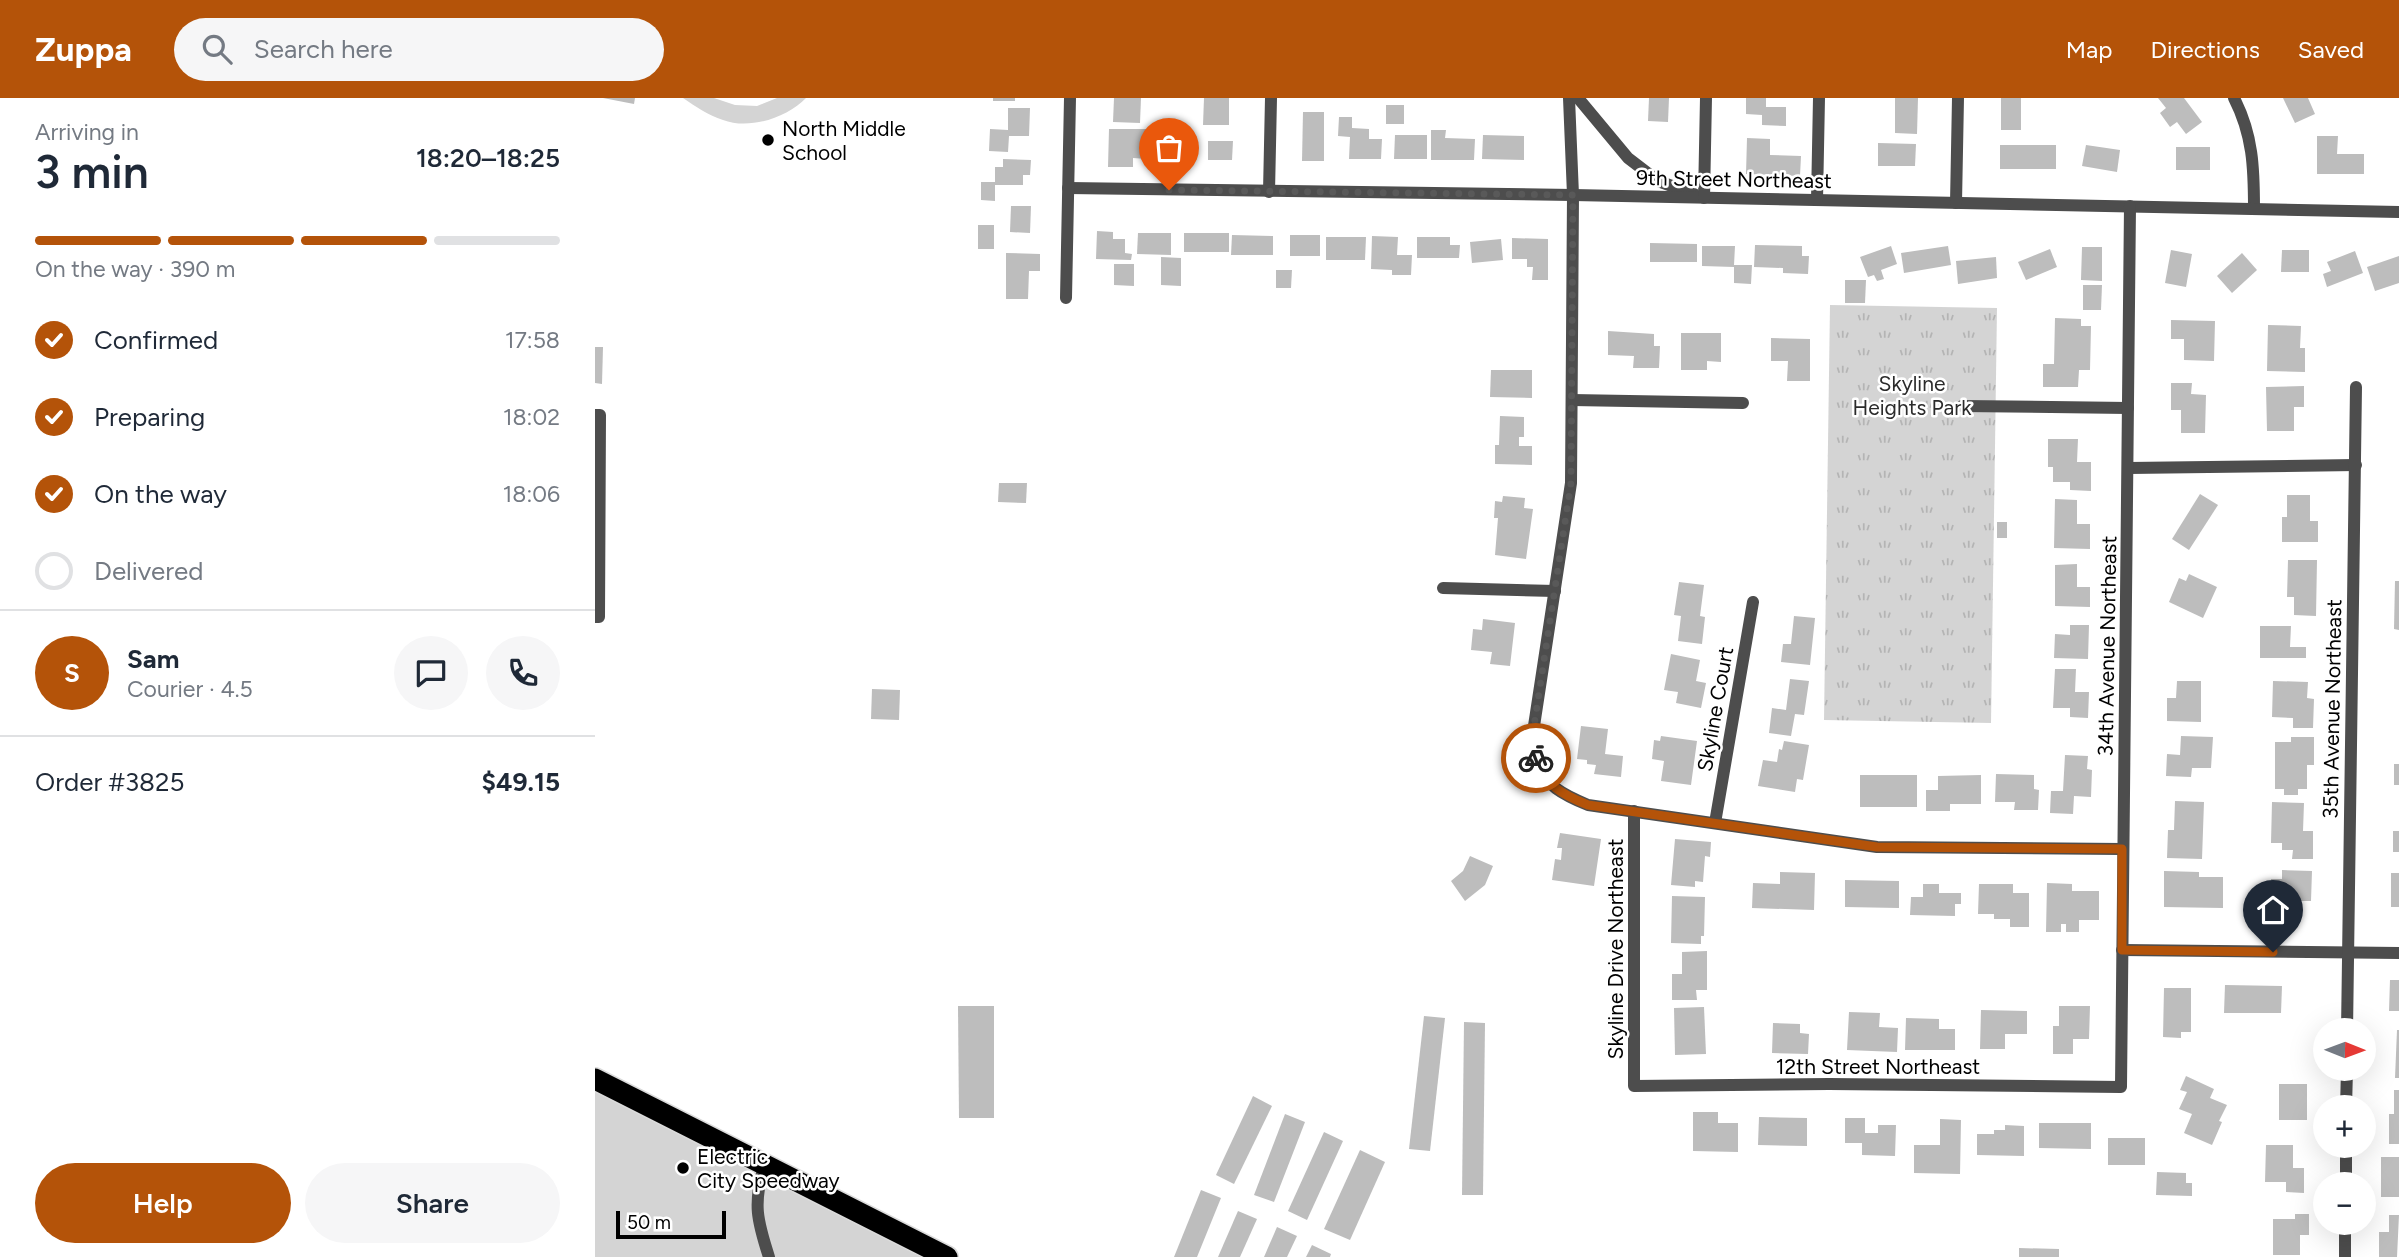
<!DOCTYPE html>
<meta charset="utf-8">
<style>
:root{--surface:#fff;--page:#f6f6f7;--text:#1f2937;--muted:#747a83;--line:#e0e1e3;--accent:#b45309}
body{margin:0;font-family:Figtree,sans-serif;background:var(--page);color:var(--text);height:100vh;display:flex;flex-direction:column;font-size:26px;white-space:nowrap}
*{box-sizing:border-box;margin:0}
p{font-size:23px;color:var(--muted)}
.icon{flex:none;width:38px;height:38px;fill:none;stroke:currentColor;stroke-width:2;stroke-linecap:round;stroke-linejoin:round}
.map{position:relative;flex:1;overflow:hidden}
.details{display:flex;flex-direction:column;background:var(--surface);width:595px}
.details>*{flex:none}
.needle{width:46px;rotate:91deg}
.controls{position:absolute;left:1718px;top:920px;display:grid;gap:14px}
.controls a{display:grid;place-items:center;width:63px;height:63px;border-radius:50%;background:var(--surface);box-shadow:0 7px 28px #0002;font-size:35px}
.scale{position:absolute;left:21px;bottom:18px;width:110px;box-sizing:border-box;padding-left:7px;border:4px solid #000;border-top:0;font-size:19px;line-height:24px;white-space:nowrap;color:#000;-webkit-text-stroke:5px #fff;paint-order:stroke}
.pin{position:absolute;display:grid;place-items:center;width:60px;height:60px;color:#fff;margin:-72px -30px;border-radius:50% 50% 50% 0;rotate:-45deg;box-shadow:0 0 7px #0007}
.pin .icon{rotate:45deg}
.courier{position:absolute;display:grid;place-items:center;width:70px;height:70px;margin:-35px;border:5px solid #b45309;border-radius:50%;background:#fff;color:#222;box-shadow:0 2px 9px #0007}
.headline em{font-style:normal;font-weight:600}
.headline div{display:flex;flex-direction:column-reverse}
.headline{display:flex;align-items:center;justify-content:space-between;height:119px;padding:0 35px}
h1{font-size:46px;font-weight:600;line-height:52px}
.bar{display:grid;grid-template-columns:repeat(4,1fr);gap:10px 7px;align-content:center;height:84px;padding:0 35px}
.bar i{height:9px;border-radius:5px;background:var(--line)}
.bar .current{background:var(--accent)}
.bar p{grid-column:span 4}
.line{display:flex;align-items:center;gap:18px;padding:0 35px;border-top:2px solid var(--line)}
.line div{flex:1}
.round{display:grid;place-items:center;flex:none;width:74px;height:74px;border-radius:37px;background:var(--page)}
ol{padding:0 35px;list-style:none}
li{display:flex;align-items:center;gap:21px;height:77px}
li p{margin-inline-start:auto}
li .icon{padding:7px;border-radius:50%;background:var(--accent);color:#fff;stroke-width:4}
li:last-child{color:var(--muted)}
li i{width:38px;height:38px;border:4px solid var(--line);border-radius:50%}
.primary-button{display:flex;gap:14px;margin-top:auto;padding:14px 35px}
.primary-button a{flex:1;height:80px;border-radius:42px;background:var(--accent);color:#fff;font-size:28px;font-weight:600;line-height:80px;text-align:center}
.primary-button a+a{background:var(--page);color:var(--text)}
header{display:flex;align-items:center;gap:42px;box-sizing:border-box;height:98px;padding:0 35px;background:var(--accent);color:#fff}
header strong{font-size:33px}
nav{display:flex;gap:38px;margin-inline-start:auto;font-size:24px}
.search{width:490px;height:63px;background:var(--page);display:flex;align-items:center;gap:18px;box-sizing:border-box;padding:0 24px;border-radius:38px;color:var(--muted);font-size:26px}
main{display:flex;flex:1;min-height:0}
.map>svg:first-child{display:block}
.grass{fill:url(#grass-tufts)}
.pitch{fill:#d4d4d4}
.building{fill:#bdbdbd}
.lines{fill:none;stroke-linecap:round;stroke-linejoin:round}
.highway-casing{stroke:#dbdbdb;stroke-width:24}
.minor{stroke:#4d4d4d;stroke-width:12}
.highway{stroke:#000;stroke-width:21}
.done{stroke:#595959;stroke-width:7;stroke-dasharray:0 12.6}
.route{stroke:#b45309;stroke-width:9}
.poi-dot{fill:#000;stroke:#fff;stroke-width:2.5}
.labels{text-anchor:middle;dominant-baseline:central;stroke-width:5;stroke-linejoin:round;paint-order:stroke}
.poi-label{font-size:21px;fill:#000;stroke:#fff;text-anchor:start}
.street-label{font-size:21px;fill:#000;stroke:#fff}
.park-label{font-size:21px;fill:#2b2b2b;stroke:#fff}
</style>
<header>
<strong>Zuppa</strong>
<div class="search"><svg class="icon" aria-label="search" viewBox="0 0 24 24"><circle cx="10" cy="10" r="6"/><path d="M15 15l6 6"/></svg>Search here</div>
<nav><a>Map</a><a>Directions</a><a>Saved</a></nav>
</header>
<main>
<section class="details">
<div class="headline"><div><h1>3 min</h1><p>Arriving in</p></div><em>18:20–18:25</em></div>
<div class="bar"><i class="current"></i><i class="current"></i><i class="current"></i><i></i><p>On the way · 390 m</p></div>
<ol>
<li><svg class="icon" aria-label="check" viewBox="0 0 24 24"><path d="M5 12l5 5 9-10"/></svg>Confirmed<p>17:58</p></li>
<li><svg class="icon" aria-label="check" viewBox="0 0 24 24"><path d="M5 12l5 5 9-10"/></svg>Preparing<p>18:02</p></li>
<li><svg class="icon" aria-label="check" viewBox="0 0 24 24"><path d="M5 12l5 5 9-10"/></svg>On the way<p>18:06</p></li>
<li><i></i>Delivered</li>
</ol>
<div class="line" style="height:126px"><b class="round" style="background:var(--accent);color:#fff">S</b><div><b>Sam</b><p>Courier · 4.5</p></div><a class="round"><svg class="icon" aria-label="chat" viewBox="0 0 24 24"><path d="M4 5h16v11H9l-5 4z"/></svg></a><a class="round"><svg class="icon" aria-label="phone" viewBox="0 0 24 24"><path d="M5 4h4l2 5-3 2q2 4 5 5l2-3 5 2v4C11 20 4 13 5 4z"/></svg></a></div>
<div class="line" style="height:91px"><div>Order #3825</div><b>$49.15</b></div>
<div class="primary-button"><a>Help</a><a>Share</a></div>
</section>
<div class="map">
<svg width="1804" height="1159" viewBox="0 0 1804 1159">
<defs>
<pattern id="grass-tufts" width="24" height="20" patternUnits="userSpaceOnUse" patternTransform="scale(1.75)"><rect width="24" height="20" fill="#d4d4d4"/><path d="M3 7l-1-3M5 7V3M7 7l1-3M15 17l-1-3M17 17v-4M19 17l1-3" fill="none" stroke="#b4b4b4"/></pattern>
</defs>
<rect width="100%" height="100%" fill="#fff"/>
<!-- grass -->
<polygon class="grass" points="1235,207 1402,210 1396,625 1229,622"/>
<!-- pitch -->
<g class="pitch">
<path d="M88,0H119L140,7L162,8L182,0H211C192,20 154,32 128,22C113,17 101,9 88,0Z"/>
<polygon points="0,980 352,1159 0,1159"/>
</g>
<!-- building -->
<g class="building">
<polygon points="8,0 40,0 39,6"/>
<rect x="398" y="0" width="22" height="3"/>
<polygon points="519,0 546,0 545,25 518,24"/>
<polygon points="609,0 634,0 634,27 608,27"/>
<polygon points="1054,0 1074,0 1073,24 1053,23"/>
<polygon points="1151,0 1171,0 1171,9 1191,9 1191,28 1167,27 1167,17 1151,16"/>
<polygon points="1300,0 1323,0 1322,36 1300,35"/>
<rect x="1406" y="0" width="20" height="32"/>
<polygon points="1563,0 1589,0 1607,24 1591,36 1582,24 1575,29 1565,15 1571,10"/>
<polygon points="1688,0 1713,0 1720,16 1700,25"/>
<rect x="791" y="7" width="18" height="19"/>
<polygon points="413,10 435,10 434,38 414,38 413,54 394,53 395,31 413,32"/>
<polygon points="708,14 729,14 729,63 707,63"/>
<polygon points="744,19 757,19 757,30 774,31 774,41 787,41 786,61 754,61 755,39 743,38"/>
<polygon points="514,31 555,31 555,47 570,47 570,68 552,68 552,61 538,60 538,69 513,69"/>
<polygon points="836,32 851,32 850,40 880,41 879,62 836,62"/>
<polygon points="800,37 832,37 832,61 799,61"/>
<polygon points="888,37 929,38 929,62 887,61"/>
<polygon points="1722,38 1743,38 1742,56 1769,56 1769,76 1722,76"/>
<polygon points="1152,40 1175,41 1175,57 1206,58 1205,78 1151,76"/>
<polygon points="613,43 638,43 637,62 613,62"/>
<polygon points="578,44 596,45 595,66 578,66"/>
<polygon points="1283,45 1321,46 1320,68 1283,68"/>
<rect x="1405" y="47" width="56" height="24"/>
<polygon points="1491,47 1525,52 1522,74 1487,68"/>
<rect x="1581" y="49" width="34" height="23"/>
<polygon points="408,61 436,62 435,77 428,77 428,87 400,87 400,103 386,102 386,84 400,84 400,69 408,69"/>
<polygon points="416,108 436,108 435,135 415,134"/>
<rect x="383" y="127" width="16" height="24"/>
<polygon points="502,133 518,134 518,141 530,141 530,155 537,156 536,162 501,161"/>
<polygon points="543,135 576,135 576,157 542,156"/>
<rect x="589" y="135" width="45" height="19"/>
<polygon points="637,137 678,138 678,157 636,157"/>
<rect x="695" y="137" width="30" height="21"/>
<polygon points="777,138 803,139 802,157 817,157 816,177 797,177 797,172 776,171"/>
<polygon points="731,139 771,139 770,162 731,162"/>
<polygon points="822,139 855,139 855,147 865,147 864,160 822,160"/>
<polygon points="917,140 953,141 953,182 937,182 938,169 932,169 932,161 917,161"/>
<polygon points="906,141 908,162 877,165 875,144"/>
<polygon points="1055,145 1102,146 1102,164 1055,164"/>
<polygon points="1160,147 1207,148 1207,158 1214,158 1213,176 1188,175 1188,170 1159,169"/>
<polygon points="1107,148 1140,148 1139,167 1157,167 1156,186 1139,185 1139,169 1107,168"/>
<polygon points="1296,148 1302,166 1286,172 1289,181 1282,183 1279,177 1273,179 1265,159"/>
<polygon points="1353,148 1356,167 1309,175 1306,155"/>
<polygon points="1487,149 1507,149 1507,183 1486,182"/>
<polygon points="1455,151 1462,169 1431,182 1423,164"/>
<polygon points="1576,152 1597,156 1591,189 1570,185"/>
<polygon points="1687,152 1714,152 1714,174 1686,174"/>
<polygon points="1760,153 1768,175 1732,189 1728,176 1736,173 1732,164"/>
<polygon points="411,155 445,156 445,173 434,173 433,201 411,201"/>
<polygon points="1647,155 1662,172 1637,195 1622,178"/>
<polygon points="1804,158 1804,185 1780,193 1772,169"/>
<polygon points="566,159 586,160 586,188 566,187"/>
<polygon points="1401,159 1402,180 1363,186 1361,163"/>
<polygon points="519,166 539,166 539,188 519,187"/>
<polygon points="681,172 697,172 696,190 681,190"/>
<polygon points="1250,182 1271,182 1270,205 1250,205"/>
<polygon points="1488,187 1507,187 1506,212 1488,212"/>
<polygon points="1460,220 1486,221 1486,228 1496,228 1495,272 1484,272 1483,289 1448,289 1448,266 1459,266"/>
<polygon points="1576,222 1620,223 1619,263 1589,262 1589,241 1576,241"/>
<polygon points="1673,227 1706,228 1705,250 1710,250 1710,274 1672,273"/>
<polygon points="1013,233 1059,236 1059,248 1065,248 1064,270 1038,270 1039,258 1013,257"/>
<polygon points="1086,235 1126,235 1126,264 1112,263 1112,272 1086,272"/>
<polygon points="1176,240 1215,241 1215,283 1192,283 1193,263 1176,263"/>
<polygon points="0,249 8,249 7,286 0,285"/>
<polygon points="896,272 937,272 937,300 895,299"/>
<polygon points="1576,285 1597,285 1596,296 1611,297 1610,335 1586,335 1586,312 1576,312"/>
<polygon points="1709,288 1709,309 1699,309 1699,333 1672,333 1671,289"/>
<polygon points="905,318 929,319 929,339 924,339 924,348 937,348 937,367 900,366 900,347 904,347"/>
<polygon points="1453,341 1483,341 1482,364 1496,364 1496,393 1475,392 1475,384 1458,384 1458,369 1453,369"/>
<polygon points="404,385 432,385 431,405 403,404"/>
<polygon points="1605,396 1623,407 1594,452 1577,441"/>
<polygon points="1692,397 1715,397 1715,423 1723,423 1723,444 1687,444 1687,419 1692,419"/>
<polygon points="908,398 930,400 929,410 938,411 931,461 900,457 903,420 899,420 900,403 907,404"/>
<polygon points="1460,401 1482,402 1482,426 1495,426 1495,451 1459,450"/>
<rect x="1402" y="424" width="10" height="16"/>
<polygon points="1693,462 1722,462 1721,518 1699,517 1699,499 1692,499"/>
<polygon points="1482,466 1482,489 1495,489 1495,509 1460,508 1460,467"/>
<polygon points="1594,476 1622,489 1608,520 1574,504 1584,480 1591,483"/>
<polygon points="1800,483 1804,483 1804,532 1799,531"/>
<polygon points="1084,484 1109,487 1105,518 1110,519 1107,546 1083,543 1086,518 1079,517"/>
<polygon points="1199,518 1220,520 1215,567 1186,564 1188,546 1196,546"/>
<polygon points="888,521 920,525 915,568 895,566 897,554 876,552 878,531 887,532"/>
<polygon points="1475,527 1494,527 1493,561 1459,560 1460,536 1475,537"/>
<polygon points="1665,528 1696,528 1695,549 1711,549 1711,560 1665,560"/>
<polygon points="1076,556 1105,562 1101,583 1111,585 1106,610 1081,605 1083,594 1069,592"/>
<polygon points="1460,571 1481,571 1480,594 1494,594 1493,620 1475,619 1475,610 1458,610"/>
<polygon points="1195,581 1214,583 1209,617 1200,616 1196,638 1174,635 1177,610 1191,612"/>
<polygon points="1582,583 1606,583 1606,624 1572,623 1572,600 1581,600"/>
<polygon points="1678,583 1713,584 1712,600 1719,601 1718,630 1698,630 1698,620 1677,619"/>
<polygon points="277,591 305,592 304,622 276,621"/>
<polygon points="986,628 1013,631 1010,656 1028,658 1026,679 999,676 1001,667 992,666 992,662 982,661"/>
<polygon points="1066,638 1102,643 1096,687 1066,683 1069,663 1057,661 1059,642 1065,643"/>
<polygon points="1586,638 1618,639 1616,670 1597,670 1596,679 1571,678 1572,656 1585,657"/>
<polygon points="1696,639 1719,639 1719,667 1712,667 1712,691 1703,691 1703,697 1689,697 1689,691 1680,691 1680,644 1696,644"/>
<polygon points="1189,643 1214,647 1208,682 1202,681 1200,694 1163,688 1168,662 1182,664 1184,651 1187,652"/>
<polygon points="1470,657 1493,658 1492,671 1497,672 1496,699 1479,698 1478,716 1455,715 1456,693 1468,693"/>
<rect x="1799" y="666" width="5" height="21"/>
<polygon points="1401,676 1439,677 1439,691 1444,692 1443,712 1419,712 1420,704 1400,704"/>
<rect x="1265" y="677" width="57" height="32"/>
<polygon points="1386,677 1386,706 1355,706 1355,713 1331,713 1331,692 1343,692 1343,678"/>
<polygon points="1580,703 1609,704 1607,761 1572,760 1573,732 1579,732"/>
<polygon points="1677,704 1709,705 1708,733 1718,733 1718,761 1697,761 1698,752 1687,752 1687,745 1676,745"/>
<rect x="1798" y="733" width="6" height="21"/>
<polygon points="965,735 1006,741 999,788 957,782 960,761 966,762 967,750 962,750"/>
<polygon points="1080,741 1116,744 1115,759 1110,758 1108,784 1100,783 1100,789 1076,787"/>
<polygon points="875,758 898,768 890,787 870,803 856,783 868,773"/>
<polygon points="1687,772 1717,773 1716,803 1702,803 1701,822 1675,822 1676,781 1687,781"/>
<polygon points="1569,773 1604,774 1604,779 1628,779 1628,810 1569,809"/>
<polygon points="1185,774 1220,775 1219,812 1157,810 1158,785 1185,786"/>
<rect x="1796" y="775" width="8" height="34"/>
<polygon points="1250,782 1304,783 1304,810 1250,809"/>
<polygon points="1452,785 1477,786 1477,793 1504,793 1504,822 1484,822 1484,834 1471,834 1471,826 1466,826 1466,834 1451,834"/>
<polygon points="1328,786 1344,786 1344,795 1366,795 1366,806 1360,806 1360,818 1315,817 1316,799 1328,799"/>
<polygon points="1384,786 1418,786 1418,795 1434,795 1434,829 1415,829 1415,821 1399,821 1399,816 1383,816"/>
<polygon points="1077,798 1110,799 1109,838 1106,838 1106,846 1076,845"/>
<polygon points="1112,853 1112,892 1101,892 1102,902 1077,902 1077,876 1087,876 1087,854"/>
<polygon points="1795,882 1804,882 1804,913 1794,913"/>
<polygon points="1630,887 1687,888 1686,915 1629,915"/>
<polygon points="1569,890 1596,890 1596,934 1586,934 1586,940 1568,939"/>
<polygon points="363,908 399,908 399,1020 364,1020"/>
<polygon points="1464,908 1495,908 1494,941 1478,941 1478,956 1458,956 1458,928 1464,928"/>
<polygon points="1109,909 1111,956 1080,957 1079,910"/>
<polygon points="1386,912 1432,913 1432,936 1410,936 1410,951 1385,951"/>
<polygon points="1254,914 1285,915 1284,929 1303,930 1302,954 1252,952"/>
<polygon points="829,918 850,920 835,1053 814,1051"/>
<polygon points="1311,920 1344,921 1344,931 1360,931 1360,952 1310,952"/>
<polygon points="869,924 890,925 888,1097 867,1097"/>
<polygon points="1178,925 1205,926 1205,935 1214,936 1213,956 1177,955"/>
<polygon points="1802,932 1804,932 1804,980 1800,980"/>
<polygon points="1591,978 1619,991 1615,1000 1632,1007 1624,1023 1627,1024 1617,1047 1589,1035 1597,1016 1584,1011 1592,994 1585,992"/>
<rect x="1684" y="986" width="28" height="36"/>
<polygon points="1799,992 1804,992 1804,1046 1794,1046 1794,1016 1799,1016"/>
<polygon points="658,998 677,1008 639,1086 621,1077"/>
<polygon points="1098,1014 1123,1014 1123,1025 1143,1025 1143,1054 1098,1053"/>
<polygon points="690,1016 710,1024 679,1104 659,1097"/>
<polygon points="1164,1019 1212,1020 1212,1048 1163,1047"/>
<polygon points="1250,1020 1270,1020 1270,1035 1283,1035 1283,1027 1301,1027 1300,1058 1267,1057 1267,1045 1250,1045"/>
<polygon points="1345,1021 1366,1022 1365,1076 1319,1075 1319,1047 1345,1047"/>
<polygon points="1444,1025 1496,1025 1496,1051 1444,1050"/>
<polygon points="1410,1027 1429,1028 1429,1058 1382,1057 1382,1036 1399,1036 1399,1032 1410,1032"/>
<polygon points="729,1034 748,1043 712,1122 693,1113"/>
<rect x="1513" y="1040" width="37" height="27"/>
<polygon points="1671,1047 1698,1047 1698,1070 1709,1070 1709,1095 1691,1094 1691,1084 1670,1084"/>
<polygon points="765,1052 790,1064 755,1142 729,1131"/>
<rect x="1786" y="1059" width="18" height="40"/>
<polygon points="1562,1074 1591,1075 1591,1085 1597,1085 1597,1098 1561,1097"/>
<polygon points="606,1092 626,1100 602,1159 579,1159"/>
<polygon points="643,1113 662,1121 645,1159 623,1159"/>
<polygon points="1700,1116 1714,1116 1714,1137 1705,1137 1705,1157 1678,1157 1678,1121 1700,1121"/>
<polygon points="1794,1117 1804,1117 1802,1159 1784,1159 1784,1134 1794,1134"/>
<polygon points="682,1129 702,1138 692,1159 669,1159"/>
<polygon points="717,1147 736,1156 735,1159 711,1159"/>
<polygon points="1424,1150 1464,1151 1464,1159 1424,1159"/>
</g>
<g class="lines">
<!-- highway casing -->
<g class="highway-casing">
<polyline id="highway" points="0,981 352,1159"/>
</g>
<!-- minor -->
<g class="minor">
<path d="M974,0L978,97L976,385L939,628C940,639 938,651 941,661C947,687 971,698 993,707L1282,749L1527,751"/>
<polyline points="983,0 1033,60 1063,83 1099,96"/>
<path d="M1639,0C1658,37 1659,70 1659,111"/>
<polyline points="473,90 978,97 1804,114"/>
<polyline points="674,94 676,0"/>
<polyline points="1109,100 1111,0"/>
<polyline points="1222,102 1224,0"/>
<polyline points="1361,105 1363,0"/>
<polyline points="471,200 475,0"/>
<polyline points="977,302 1148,305"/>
<polyline points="1367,308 1533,310"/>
<polyline points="0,317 5,317 4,519 0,519"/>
<polyline points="1534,370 1761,367"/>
<polyline points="848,490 960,493"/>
<polyline points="1039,713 1039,988 1234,986 1526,989 1535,108"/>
<polyline points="1120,725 1158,504"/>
<polyline points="1527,852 1804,855"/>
<polyline points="1752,933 1761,289"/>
<polyline points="1751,1010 1752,971"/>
<path d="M169,1068C158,1106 162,1122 174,1159"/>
<polyline points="1751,1087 1751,1048"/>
<polyline points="1750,1159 1750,1125"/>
</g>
<!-- highway -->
<use href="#highway" class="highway"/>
</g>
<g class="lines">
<!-- done -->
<polyline class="done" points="574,92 978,97 976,385 939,628 941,660"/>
<!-- route -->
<path class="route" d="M941,660C949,687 968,697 993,707L1282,749L1527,751V852L1678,854"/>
</g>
<!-- markers -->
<g class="poi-dot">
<circle cx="173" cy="42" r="7"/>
<circle cx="88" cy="1070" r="7"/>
</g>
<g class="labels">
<!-- poi labels -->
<g class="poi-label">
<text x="187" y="30">North Middle<tspan x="187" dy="24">School</tspan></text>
<text x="102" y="1058">Electric<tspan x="102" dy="24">City Speedway</tspan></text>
</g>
<!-- street labels -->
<g class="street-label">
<text transform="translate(1139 81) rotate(1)">9th Street Northeast</text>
<text transform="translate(1512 548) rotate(-89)">34th Avenue Northeast</text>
<text transform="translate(1120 611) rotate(-80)">Skyline Court</text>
<text transform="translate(1737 611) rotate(-89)">35th Avenue Northeast</text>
<text transform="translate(1020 851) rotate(-90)">Skyline Drive Northeast</text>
<text x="1283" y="968">12th Street Northeast</text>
</g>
<!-- park labels -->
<g class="park-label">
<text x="1317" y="285">Skyline<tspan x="1317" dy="24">Heights Park</tspan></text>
</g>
</g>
</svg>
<div class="controls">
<a><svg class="needle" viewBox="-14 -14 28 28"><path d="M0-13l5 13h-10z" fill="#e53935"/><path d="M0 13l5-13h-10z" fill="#747a83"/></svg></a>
<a>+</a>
<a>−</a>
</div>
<div class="scale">50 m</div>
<div class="pin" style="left:574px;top:92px;background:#ea580c"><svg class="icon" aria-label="bag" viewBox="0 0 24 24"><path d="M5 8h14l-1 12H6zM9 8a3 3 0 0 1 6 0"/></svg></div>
<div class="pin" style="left:1678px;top:854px;background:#1f2937"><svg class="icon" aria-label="home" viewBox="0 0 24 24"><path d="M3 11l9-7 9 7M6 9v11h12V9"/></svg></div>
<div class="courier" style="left:941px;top:660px"><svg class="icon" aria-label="bike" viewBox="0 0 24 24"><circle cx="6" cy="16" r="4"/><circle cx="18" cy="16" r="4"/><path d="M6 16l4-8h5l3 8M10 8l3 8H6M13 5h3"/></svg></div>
</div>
</main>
